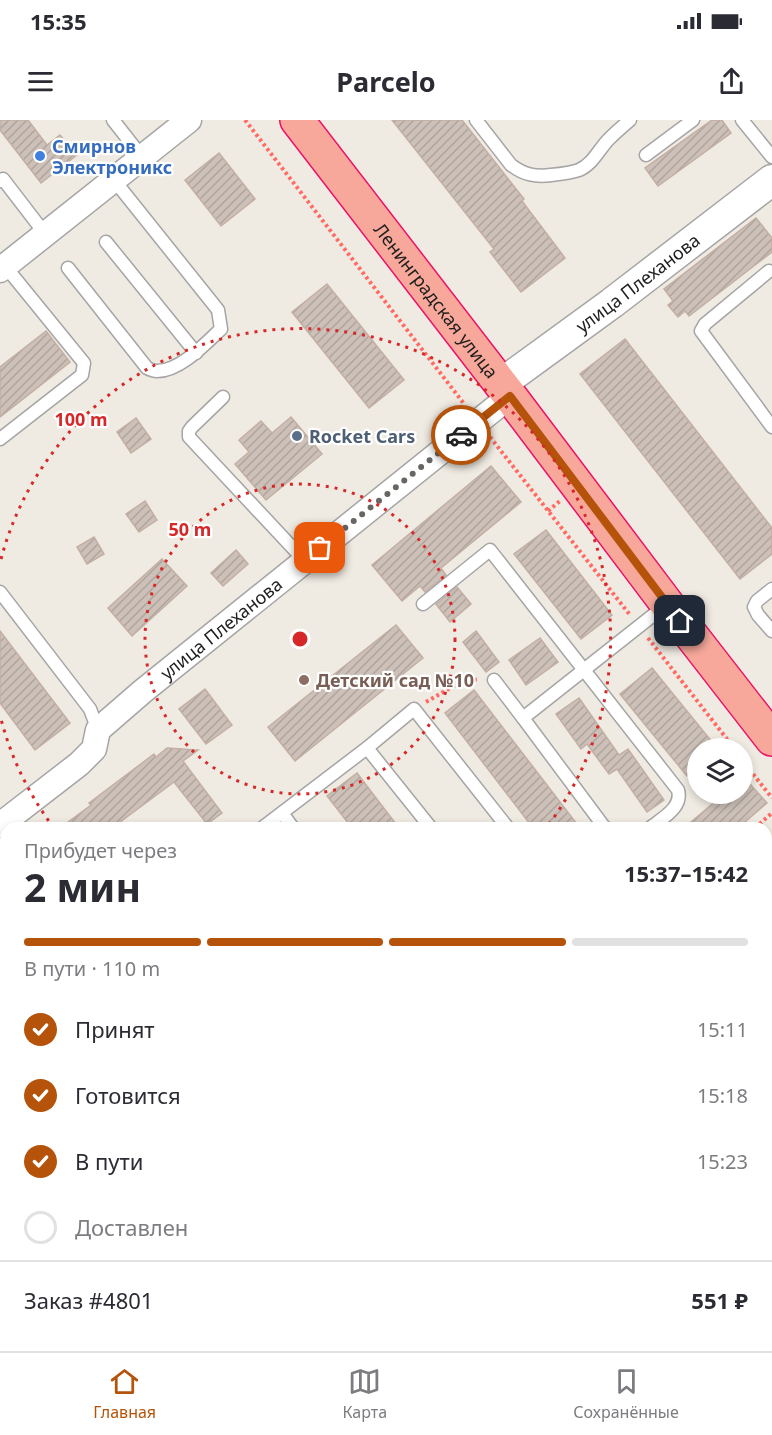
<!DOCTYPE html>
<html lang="ru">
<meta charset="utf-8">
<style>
:root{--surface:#fff;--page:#f2f2f3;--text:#2b2b33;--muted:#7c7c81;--line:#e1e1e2;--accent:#b45309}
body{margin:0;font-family:"Noto Sans",sans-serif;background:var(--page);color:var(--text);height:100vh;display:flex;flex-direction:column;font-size:22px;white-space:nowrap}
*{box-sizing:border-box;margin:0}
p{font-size:20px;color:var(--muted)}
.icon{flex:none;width:33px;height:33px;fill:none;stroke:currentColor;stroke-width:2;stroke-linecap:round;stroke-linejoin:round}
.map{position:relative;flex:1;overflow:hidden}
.sheet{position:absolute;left:0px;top:702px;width:772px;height:530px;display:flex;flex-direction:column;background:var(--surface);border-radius:18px 18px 0 0;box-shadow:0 3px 9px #0003}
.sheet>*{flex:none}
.controls{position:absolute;left:687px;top:618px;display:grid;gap:12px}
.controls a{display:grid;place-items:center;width:66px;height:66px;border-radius:50%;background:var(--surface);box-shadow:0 3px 9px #0003;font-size:30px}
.pin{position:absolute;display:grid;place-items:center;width:51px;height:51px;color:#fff;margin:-26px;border-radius:12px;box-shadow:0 3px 9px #0006}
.courier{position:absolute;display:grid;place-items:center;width:60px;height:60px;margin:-30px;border:4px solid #b45309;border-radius:50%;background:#fff;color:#222;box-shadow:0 2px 8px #0007}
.head em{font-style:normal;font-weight:700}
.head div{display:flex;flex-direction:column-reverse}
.head{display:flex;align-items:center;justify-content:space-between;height:102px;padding:0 24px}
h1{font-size:39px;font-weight:700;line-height:45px}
.bar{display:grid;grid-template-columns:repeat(4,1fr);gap:9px 6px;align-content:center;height:72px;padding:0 24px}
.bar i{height:8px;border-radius:4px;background:var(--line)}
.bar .current{background:var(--accent)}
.bar p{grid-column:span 4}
.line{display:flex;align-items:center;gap:15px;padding:0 24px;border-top:2px solid var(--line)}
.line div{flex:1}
ol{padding:0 24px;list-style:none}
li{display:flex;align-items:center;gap:18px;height:66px}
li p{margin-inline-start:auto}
li .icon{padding:6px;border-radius:50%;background:var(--accent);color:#fff;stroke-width:4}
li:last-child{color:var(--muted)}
li i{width:33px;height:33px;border:3px solid var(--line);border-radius:50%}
.status{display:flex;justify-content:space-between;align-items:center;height:42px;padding:0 30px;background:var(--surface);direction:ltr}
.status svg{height:16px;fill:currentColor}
header{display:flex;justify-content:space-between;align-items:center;height:78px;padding:0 24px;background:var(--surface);font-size:27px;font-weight:700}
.tab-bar{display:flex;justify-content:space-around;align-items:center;height:84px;border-top:2px solid var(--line);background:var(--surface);font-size:16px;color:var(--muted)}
.tab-bar a{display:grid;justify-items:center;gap:3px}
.tab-bar .current{color:var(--accent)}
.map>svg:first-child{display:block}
.building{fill:url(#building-hatch);stroke:#c3afa3;stroke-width:1.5}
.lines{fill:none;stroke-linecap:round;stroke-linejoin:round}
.service-casing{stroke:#a5a5a5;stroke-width:15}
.minor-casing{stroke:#a5a5a5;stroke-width:27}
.tertiary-casing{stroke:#a5a5a5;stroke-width:33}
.secondary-casing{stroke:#737900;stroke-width:36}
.trunk-casing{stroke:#eb1269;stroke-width:36}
.path{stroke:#ff6b64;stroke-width:4;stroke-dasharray:3 3;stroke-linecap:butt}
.service{stroke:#fff;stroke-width:12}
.minor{stroke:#fff;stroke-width:24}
.tertiary{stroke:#fff;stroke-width:30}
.secondary{stroke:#ffffb1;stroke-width:33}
.trunk{stroke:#f7a89a;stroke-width:33}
.done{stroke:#686663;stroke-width:6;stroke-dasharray:0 10.8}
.route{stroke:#b45309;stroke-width:8}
.ring{fill:none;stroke:#d62828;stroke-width:3;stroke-dasharray:3 6}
.shop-dot{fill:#3f7fe0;stroke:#fff;stroke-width:2}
.service-dot{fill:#5c6f8a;stroke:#fff;stroke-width:2}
.education-dot{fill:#8d6e63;stroke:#fff;stroke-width:2}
.labels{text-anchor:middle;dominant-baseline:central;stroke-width:4.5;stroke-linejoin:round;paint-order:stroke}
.shop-label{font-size:18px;font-weight:bold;fill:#366cbe;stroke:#fff;text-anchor:start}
.street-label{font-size:18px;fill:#1e1e1e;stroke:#fff}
.service-label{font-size:18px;font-weight:bold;fill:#4e5e75;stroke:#fff;text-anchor:start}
.education-label{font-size:18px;font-weight:bold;fill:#785e54;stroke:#fff;text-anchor:start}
.centre{fill:#d62828;stroke:#fff;stroke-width:3}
.ring-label{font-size:18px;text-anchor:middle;font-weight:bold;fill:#d62828;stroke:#fff;stroke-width:4.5;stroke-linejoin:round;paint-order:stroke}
</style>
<div class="status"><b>15:35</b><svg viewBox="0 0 49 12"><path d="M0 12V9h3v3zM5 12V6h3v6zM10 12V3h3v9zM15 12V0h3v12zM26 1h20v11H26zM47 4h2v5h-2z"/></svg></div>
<header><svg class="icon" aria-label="menu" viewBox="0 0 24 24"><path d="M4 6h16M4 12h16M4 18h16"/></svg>Parcelo<svg class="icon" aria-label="share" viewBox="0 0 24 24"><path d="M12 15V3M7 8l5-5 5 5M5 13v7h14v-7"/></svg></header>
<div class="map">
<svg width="772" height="1231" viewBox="0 0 772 1231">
<defs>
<pattern id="building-hatch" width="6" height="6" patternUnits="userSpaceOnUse" patternTransform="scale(1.5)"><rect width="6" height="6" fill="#ccc0b8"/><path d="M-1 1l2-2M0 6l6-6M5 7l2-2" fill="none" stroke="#afa59e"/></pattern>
</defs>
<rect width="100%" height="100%" fill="#f0ebe2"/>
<!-- building -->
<g class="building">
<polygon points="0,0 28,0 47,25 60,15 77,35 41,63 0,10"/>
<polygon points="392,0 462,0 524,79 522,81 565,138 521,172 490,132 494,129"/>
<polygon points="712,0 722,0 731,13 658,66 645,48"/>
<polygon points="219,33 255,79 221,106 185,60"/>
<polygon points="756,98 772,118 772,132 689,196 685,191 678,197 668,185 673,181 664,169"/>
<polygon points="327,164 404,260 369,288 292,192"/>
<polygon points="46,211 70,242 0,297 0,247"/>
<polygon points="625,219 772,408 772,434 740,459 580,254"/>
<polygon points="291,297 322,334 266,380 235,344 249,332 239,320 261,301 272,313"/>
<polygon points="136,298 151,319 131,333 117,312"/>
<polygon points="491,346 521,382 441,448 446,455 425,472 420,466 402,481 372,445"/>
<polygon points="145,381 157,400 139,412 126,394"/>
<polygon points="546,410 612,495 581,519 514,434"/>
<polygon points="94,417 104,434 87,444 77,427"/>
<polygon points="236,430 248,444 223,466 211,453"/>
<polygon points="162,439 187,466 132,516 108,488"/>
<polygon points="457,467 471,484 450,502 436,484"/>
<polygon points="396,505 423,538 295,641 268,607"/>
<polygon points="0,511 70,603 35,630 0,583"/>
<polygon points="476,511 499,542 486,552 463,522"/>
<polygon points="540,518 558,542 526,565 509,540"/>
<polygon points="652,548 717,628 698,628 698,648 687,656 620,574"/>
<polygon points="205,569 232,605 206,624 179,589"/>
<polygon points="474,570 580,708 533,708 445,593"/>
<polygon points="579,578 619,635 628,629 664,680 647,692 617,649 609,654 587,624 581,629 556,594"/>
<polygon points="167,628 198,630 183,641 222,693 207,704 174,662 112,708 60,708 91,685 89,683 154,634 156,637"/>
<polygon points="357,653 399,708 352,708 327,676"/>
<polygon points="742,655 767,683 738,708 684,708 724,674 742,674"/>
</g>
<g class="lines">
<!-- service casing -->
<g class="service-casing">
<g id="service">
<polyline points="113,0 142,37"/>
<path d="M476,0L511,45C524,55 536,57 551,55C561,54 571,53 579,50C593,44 599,29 609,19C616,12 623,6 630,0"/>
<polyline points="742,0 772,37"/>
<polyline points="646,35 693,0"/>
<polyline points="0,61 3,59 46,115"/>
<polyline points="106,122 196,233"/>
<path d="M68,148L147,248C149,249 155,251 157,251C180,251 205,224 221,209L218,190L114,60"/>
<polyline points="769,151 705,204 701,211 772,307"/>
<polyline points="223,277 192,307 189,311 189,317 304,440"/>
<polyline points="0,319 82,255 84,243 5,146"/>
<polyline points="772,469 757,481 754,487 758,495 772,511"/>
<polyline points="0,472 90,589 98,610"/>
<path d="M423,484L490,430L678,670C683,688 662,698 650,708"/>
<polyline points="494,560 523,598 666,485"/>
<polyline points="523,598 605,708"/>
<polyline points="367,628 431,708"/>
<polyline points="282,693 293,708"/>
<polyline points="262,708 367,628 414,589 508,708"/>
<polyline points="766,941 772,948"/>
<polyline points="766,1041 772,1048"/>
<polyline points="766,1160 772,1165"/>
<polyline points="0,1172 6,1179"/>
<polyline points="766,1209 772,1205"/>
<polyline points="0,1226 7,1227 10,1231"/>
<polyline points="44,1226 48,1231"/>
<polyline points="533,1226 538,1231"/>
<polyline points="575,1231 582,1226"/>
<polyline points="738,1231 745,1226"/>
</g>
</g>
<!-- minor casing -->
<g class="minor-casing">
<g id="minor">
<polyline points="0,150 189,0"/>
<path id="s1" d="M0,705L79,644L94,629L98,610L143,571L510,276"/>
<polyline points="0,740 6,748"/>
<polyline points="374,1226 379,1231"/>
</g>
</g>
<!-- tertiary casing -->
<g class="tertiary-casing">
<g id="tertiary">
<path id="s2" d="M501,264L612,183L772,60"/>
</g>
</g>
<!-- secondary casing -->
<g class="secondary-casing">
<g id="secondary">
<polyline points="766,756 772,751"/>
<polyline points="227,1231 233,1226"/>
</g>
</g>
<!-- trunk casing -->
<g class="trunk-casing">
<g id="trunk">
<path id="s3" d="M297,0L510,276L667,484L772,619"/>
</g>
</g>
<!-- path -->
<g class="path">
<polyline points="245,0 465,285"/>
<polyline points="490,317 630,495"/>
<polyline points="548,391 560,381"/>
<polyline points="648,518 734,628"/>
<polyline points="426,582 466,559 479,560"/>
<polyline points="742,640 772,678"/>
<polyline points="755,708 772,693"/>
<polyline points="766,794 772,790"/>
<polyline points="337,1226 341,1231"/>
<polyline points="407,1226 411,1231"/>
<polyline points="174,1231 181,1226"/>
<polyline points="269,1231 276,1226"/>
</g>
<!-- service -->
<use href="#service" class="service"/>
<!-- minor -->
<use href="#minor" class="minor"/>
<!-- tertiary -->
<use href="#tertiary" class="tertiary"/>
<!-- secondary -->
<use href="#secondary" class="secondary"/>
<!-- trunk -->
<use href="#trunk" class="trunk"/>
</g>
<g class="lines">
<!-- done -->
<polyline class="done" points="320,428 461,315"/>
<!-- route -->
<polyline class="route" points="461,315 510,276 680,501"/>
</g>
<!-- distance rings -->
<g class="ring">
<circle cx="300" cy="519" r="155"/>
<path d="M54 708A310 310 0 0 1 1 599M1 439A310 310 0 1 1 546 708"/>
</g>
<!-- markers -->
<circle class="shop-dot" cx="40" cy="36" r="6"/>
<circle class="service-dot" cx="297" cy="316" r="6"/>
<circle class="education-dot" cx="304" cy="560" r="6"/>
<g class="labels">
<!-- shop labels -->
<g class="shop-label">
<text x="52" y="26">Смирнов<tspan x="52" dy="21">Электроникс</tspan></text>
</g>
<!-- street labels -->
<g class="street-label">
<text stroke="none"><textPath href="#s2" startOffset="170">улица Плеханова</textPath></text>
<text stroke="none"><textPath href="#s3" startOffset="228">Ленинградская улица</textPath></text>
<text stroke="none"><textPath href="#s1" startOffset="300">улица Плеханова</textPath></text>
</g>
<!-- service labels -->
<g class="service-label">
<text x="309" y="316">Rocket Cars</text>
</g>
<!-- education labels -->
<g class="education-label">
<text x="316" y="560">Детский сад №10</text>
</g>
</g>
<circle cx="300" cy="519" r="9" class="centre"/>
<g class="ring-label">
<text x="81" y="306">100 m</text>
<text x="190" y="416">50 m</text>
</g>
</svg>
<div class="controls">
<a><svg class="icon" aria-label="layers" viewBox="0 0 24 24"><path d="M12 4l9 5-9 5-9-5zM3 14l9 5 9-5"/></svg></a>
</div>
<div class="pin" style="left:320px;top:428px;background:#ea580c"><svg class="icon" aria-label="bag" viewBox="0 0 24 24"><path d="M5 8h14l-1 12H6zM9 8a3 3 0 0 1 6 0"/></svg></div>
<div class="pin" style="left:680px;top:501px;background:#1f2937"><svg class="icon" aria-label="home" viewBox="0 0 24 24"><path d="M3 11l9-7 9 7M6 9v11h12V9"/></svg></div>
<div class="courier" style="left:461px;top:315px"><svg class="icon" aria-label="car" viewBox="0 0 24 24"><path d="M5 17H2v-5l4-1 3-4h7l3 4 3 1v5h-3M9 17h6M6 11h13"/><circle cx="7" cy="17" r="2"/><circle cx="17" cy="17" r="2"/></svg></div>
<section class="sheet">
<div class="head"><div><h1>2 мин</h1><p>Прибудет через</p></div><em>15:37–15:42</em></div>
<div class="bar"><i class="current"></i><i class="current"></i><i class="current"></i><i></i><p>В пути · 110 m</p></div>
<ol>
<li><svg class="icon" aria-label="check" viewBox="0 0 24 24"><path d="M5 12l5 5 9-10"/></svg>Принят<p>15:11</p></li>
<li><svg class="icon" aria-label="check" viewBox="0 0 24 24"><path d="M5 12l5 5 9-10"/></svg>Готовится<p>15:18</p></li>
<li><svg class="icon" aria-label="check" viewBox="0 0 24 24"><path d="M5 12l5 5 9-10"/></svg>В пути<p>15:23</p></li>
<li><i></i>Доставлен</li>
</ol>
<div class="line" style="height:78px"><div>Заказ #4801</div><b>551 ₽</b></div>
</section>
</div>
<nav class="tab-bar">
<a class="current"><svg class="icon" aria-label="home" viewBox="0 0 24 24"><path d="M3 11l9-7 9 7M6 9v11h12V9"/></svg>Главная</a>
<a><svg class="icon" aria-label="map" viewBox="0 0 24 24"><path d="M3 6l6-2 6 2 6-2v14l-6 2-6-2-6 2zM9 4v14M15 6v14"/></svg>Карта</a>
<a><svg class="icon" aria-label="saved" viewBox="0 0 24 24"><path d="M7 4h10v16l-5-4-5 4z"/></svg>Сохранённые</a>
</nav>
